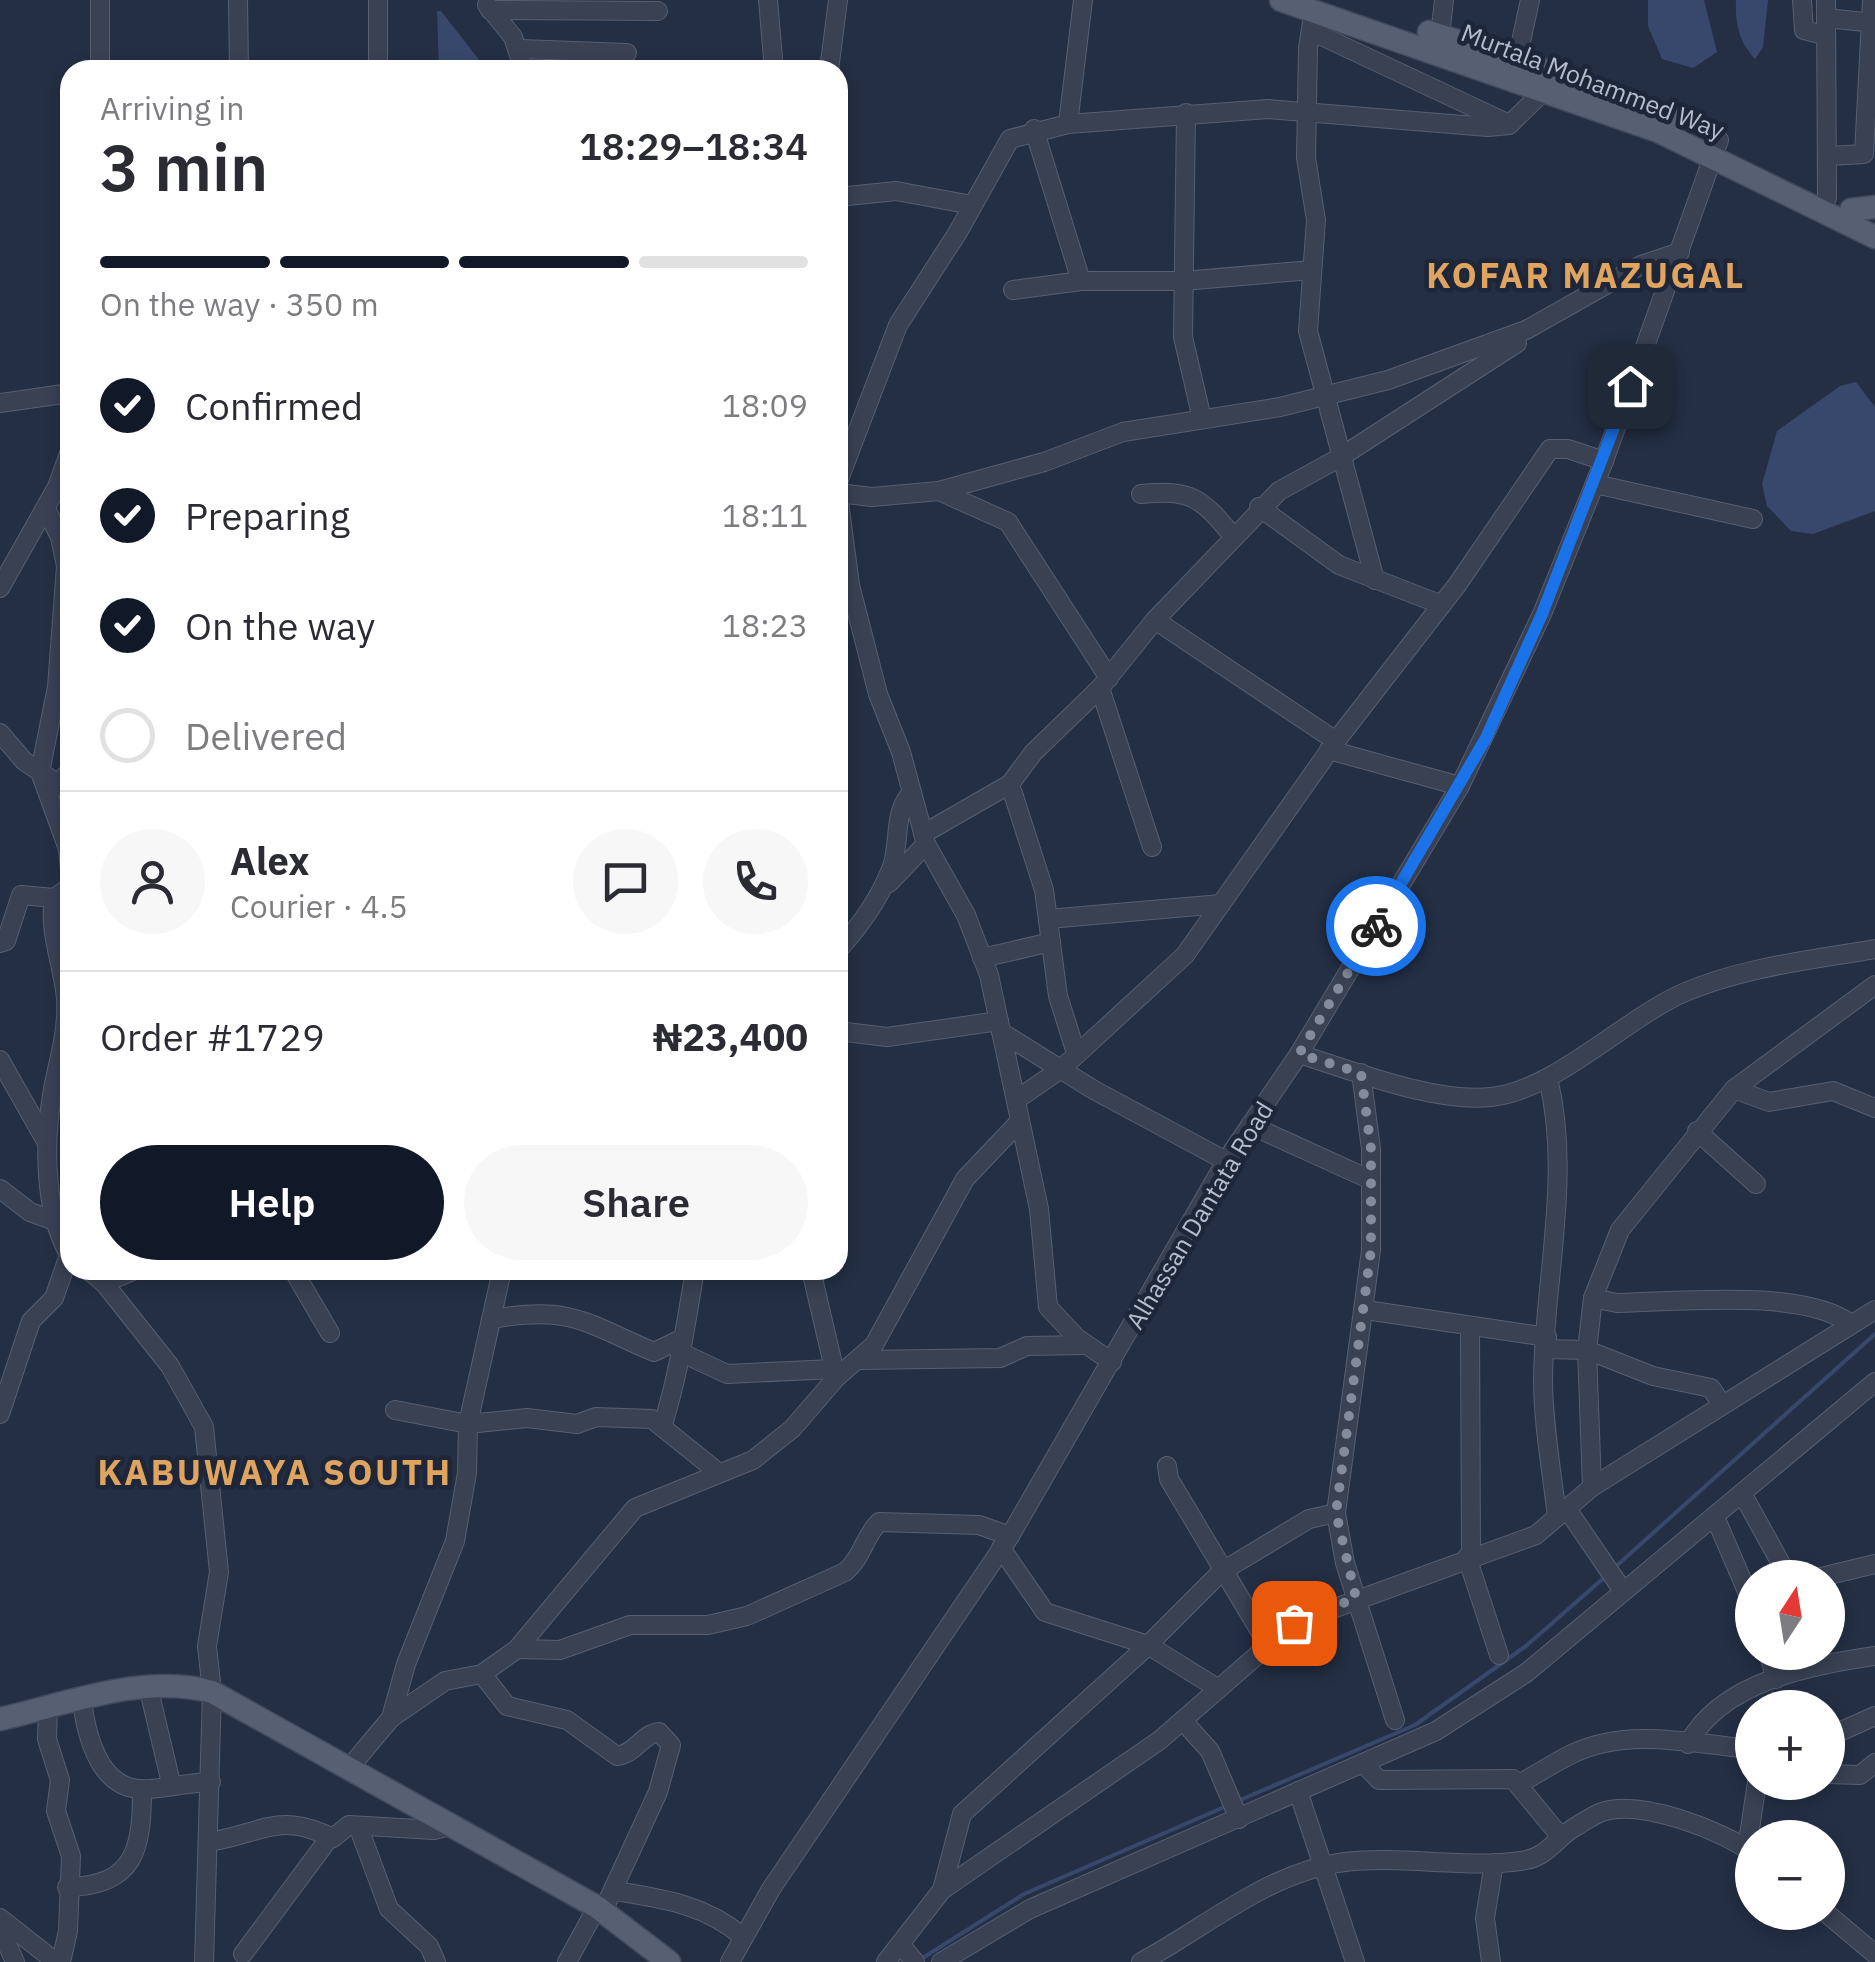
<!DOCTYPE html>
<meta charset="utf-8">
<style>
:root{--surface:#fff;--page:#f7f7f7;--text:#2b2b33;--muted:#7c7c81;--line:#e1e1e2;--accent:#111827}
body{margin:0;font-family:"IBM Plex Sans",sans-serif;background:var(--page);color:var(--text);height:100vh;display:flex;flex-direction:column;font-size:38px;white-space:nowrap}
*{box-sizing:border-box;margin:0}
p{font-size:32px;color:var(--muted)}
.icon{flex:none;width:55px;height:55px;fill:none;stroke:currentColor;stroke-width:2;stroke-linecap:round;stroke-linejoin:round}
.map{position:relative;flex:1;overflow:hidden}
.sheet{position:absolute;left:60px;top:60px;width:788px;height:1220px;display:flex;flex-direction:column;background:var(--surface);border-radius:30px;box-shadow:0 5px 15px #0003}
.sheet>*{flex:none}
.needle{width:65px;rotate:12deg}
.controls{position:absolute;left:1735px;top:1560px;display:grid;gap:20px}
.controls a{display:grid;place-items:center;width:110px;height:110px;border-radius:50%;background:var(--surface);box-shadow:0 5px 15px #0003;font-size:50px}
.pin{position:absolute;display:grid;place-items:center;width:85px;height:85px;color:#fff;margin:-42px;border-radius:20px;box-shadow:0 5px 15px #0006}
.courier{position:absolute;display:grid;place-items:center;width:100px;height:100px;margin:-50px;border:8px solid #1a73e8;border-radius:50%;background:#fff;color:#222;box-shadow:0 2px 12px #0007}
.summary em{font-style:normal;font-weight:600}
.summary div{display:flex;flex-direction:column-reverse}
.summary{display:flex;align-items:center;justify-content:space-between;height:170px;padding:0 40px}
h1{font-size:65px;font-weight:600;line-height:75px}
.bar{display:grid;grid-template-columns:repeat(4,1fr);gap:15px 10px;align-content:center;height:120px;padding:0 40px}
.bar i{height:12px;border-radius:8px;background:var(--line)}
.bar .active{background:var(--accent)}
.bar p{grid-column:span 4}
.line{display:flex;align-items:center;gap:25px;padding:0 40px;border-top:2px solid var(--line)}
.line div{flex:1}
.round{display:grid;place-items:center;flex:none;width:105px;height:105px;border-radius:52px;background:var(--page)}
ol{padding:0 40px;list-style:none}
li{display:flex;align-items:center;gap:30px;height:110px}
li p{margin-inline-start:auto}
li .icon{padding:10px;border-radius:50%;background:var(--accent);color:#fff;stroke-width:4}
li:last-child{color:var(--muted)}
li i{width:55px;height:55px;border:5px solid var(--line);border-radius:50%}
.action{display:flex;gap:20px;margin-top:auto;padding:20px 40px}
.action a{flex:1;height:115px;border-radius:60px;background:var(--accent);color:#fff;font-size:40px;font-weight:600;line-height:115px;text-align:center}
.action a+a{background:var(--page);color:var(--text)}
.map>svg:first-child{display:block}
.water{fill:#37486c}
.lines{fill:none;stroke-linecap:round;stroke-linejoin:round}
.stream{stroke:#37486c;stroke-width:4}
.minor-casing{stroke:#575f71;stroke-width:20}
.major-casing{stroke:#434a5d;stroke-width:25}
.minor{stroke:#394153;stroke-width:18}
.major{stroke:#576073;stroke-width:22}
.done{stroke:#838b9d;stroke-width:10;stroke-dasharray:0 18}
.route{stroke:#1a73e8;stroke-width:12}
.labels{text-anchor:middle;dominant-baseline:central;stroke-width:9;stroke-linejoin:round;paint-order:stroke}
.street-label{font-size:25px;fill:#b6bdcd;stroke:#1e2639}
.district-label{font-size:35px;font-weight:bold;letter-spacing:2.5px;fill:#dea460;stroke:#1e2639}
</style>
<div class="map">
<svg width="1875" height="1962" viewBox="0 0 1875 1962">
<rect width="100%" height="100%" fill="#242f44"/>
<!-- water -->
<g class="water">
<polygon points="1648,0 1704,0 1717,52 1693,68 1662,59 1648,26"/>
<path d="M1736,0H1768L1763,47L1755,59C1739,42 1735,23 1736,0Z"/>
<polygon points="437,11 441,11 487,70 439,70"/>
<polygon points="1856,382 1875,407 1875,511 1813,534 1791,531 1767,506 1762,484 1777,431 1840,386"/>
</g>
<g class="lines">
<!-- stream -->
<g class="stream">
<polyline points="1613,1569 1875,1334"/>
<polyline points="1238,1801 1415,1725 1526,1646 1606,1576"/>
<polyline points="921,1959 1024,1894 1229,1805"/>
</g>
<!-- minor casing -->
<g class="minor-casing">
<g id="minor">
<polyline points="238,0 239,70"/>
<polyline points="378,0 378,70"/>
<polyline points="768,0 774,70"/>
<polyline points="1802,0 1804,30 1824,35"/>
<polyline points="1826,0 1827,198"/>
<polyline points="487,5 513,37 524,70"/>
<polyline points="1314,9 1308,48 1306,158 1316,220 1308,331 1375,580"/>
<polyline points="490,10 658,11"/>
<polyline points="1826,18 1875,23"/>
<polyline points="1311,31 1509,124"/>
<polyline points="1440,36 1444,0"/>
<polyline points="520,49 627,53"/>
<polyline points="1517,60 1530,0"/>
<polyline points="100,70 100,0"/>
<polyline points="829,70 838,0"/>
<polyline points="1186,113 1183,337 1202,419"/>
<polyline points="1068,124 1083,0"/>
<polyline points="1034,129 1081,281 1183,281 1312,270"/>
<polyline points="1830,156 1864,154 1872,0"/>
<polyline points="838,197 896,191 972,205"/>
<polyline points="1013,290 1081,281"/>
<polyline points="0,403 70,393"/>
<polyline points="838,482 898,325 958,232 1010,139 1068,124 1268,109 1488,127 1509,125 1546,89"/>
<polyline points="1595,484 1753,519"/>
<polyline points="939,491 1008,522 1109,678"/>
<polyline points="838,493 872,497 939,491 1044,462 1123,432 1280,407 1388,380 1526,330 1641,265 1680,252"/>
<polyline points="838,494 850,585 878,694 901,752 926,844 966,915 989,975 1039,1209 1048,1307 1077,1338 1112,1362"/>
<path d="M1141,494C1192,489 1201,498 1233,536"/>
<polyline points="1259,507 1339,565 1442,605"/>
<polyline points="46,509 60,537 66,566 57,687 40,772 68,849 70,870"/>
<polyline points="0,588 57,487 70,451"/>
<polyline points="1155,620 1336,741"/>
<polyline points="1100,688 1152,847"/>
<polyline points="0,733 24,761 70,792"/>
<polyline points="1329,750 1460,786"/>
<polyline points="1010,784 1044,890 1058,996 1076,1053"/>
<polyline points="55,786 70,771"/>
<polyline points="923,834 1010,784 1033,753 1100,688 1155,620 1279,491 1339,458 1517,343"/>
<polyline points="889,883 926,844"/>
<path d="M54,898C48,930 63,966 66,998C68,1031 59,1058 53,1089C44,1140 43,1211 70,1256"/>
<polyline points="1048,919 1221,904"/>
<polyline points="0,943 6,941 21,895 54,898 70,887"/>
<path d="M838,950C860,926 879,900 891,869C901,846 892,811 912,793"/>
<polyline points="982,958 1051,942"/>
<polyline points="838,1031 887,1037 999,1021"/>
<polyline points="1001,1032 1094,1090 1226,1161"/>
<path d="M1299,1054C1353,1071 1435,1103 1491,1097C1554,1091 1623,1020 1683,993C1743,967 1811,960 1875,949"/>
<polyline points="0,1060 47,1143"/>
<polyline points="1361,1073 1371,1149 1371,1250 1336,1513 1345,1563 1395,1720"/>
<path d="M1548,1078C1572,1176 1544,1280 1543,1379C1543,1424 1552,1472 1557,1517"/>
<polyline points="1734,1089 1769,1102 1833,1091 1875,1108"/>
<polyline points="1016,1100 1061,1069 1185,955 1336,741 1457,585 1550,449 1568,449 1604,461"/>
<polyline points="1250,1125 1371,1180"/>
<polyline points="1697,1131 1756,1184"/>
<polyline points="0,1189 30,1212 55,1221"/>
<polyline points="88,1270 104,1283 170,1366 204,1427 219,1572 207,1646 212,1692 204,1962"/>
<polyline points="293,1270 330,1333"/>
<polyline points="811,1270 836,1377"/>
<polyline points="104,1283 135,1270"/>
<path d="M1593,1298L1617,1303C1678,1302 1803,1288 1851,1324"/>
<polyline points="1366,1310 1547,1337"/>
<path d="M492,1319C571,1305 586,1323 654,1352L681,1339"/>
<polyline points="1470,1326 1471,1555"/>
<polyline points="1546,1349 1587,1350 1653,1376 1711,1388 1722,1405"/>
<polyline points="680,1352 727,1374 834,1369"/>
<polyline points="860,1360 1000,1358 1027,1346 1086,1345"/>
<polyline points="395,1410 468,1424 527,1418 577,1424 596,1417 652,1419 719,1473"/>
<polyline points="0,1414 31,1321 54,1298 69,1255"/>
<path d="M663,1424C679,1374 686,1322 695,1270"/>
<polyline points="1167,1466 1169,1479 1267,1643"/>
<polyline points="1592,1487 1587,1350 1593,1298 1620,1230 1734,1089 1875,985"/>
<polyline points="1743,1495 1789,1578"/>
<polyline points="1567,1509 1623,1591"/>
<polyline points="1715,1517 1752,1603"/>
<polyline points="1001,1548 1045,1612 1148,1645 1217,1688"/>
<polyline points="1467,1557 1499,1655"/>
<polyline points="1817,1578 1875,1564"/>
<path d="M517,1649L560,1650L630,1625H708L747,1616L845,1572C862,1558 864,1537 879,1522L979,1525L1010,1536"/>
<polyline points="1768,1652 1776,1679"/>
<path d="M482,1674L507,1706L567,1720L617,1756C635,1754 642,1734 659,1732L671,1745L658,1792L603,1911"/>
<polyline points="148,1686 171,1783"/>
<path d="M82,1701C86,1733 98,1786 139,1789C155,1791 189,1782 211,1782"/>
<polyline points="48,1709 47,1739 60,1780 56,1811 71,1856 68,1931 61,1962"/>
<polyline points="391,1718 445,1681 482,1674 517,1649 635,1508 753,1460 792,1429 836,1378 874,1345 965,1179 1020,1121"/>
<polyline points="1183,1721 1210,1751 1239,1819"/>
<polyline points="1828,1737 1875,1716"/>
<path d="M1688,1744C1722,1681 1809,1666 1875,1656"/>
<polyline points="1363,1763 1379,1780 1513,1779 1560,1836"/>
<polyline points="350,1767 391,1718 406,1664 455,1541 467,1473 468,1424 502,1270"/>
<polyline points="1828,1774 1860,1775 1875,1763"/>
<path d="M1519,1784C1537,1774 1555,1762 1574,1753C1630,1727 1694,1744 1752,1749"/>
<polyline points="1298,1791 1355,1962"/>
<polyline points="358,1826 389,1909 429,1946 436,1962"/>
<path d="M209,1842C265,1833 277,1811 333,1838L349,1825L434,1830L451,1826"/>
<polyline points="1747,1849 1757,1782"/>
<path d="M67,1887C135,1886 142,1849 142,1790"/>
<polyline points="942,1890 962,1814 1142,1651 1221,1572 1309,1519 1336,1513"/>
<path d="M615,1891C663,1899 704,1904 742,1936"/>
<polyline points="1825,1912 1875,1954"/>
<polyline points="0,1918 56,1962"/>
<polyline points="0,1928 15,1962"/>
<polyline points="900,1944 915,1962"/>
<polyline points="243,1954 330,1837"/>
<polyline points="567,1962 597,1907"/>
<polyline points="730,1962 771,1889 1010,1536 1226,1161 1299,1054 1460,786 1542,614 1604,461 1719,140"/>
<polyline points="886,1962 942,1890 1160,1740 1294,1623 1536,1535 1592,1487 1875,1310"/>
<polyline points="941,1962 1030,1909 1436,1731 1526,1673 1875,1382"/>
<path d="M1141,1962C1207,1927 1267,1872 1345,1862C1404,1855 1469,1870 1526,1860C1548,1856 1557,1837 1575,1827C1584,1822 1593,1815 1602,1812C1640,1799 1722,1830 1752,1853"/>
<polyline points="1491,1962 1485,1918 1494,1863"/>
</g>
</g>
<!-- major casing -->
<g class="major-casing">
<g id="major">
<polyline points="1281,0 1658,131 1875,237"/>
<polyline points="1429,32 1517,60 1672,120"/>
<polyline points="1851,210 1875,207"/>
<path d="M0,1719C67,1704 144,1673 212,1692L597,1907L669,1962"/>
</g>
</g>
<!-- minor -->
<use href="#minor" class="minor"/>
<!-- major -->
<use href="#major" class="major"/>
</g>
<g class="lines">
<!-- done -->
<polyline class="done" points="1294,1623 1356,1598 1336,1513 1371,1250 1371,1149 1361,1073 1299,1054 1376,926"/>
<!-- route -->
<polyline class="route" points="1376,926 1486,738 1542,614 1630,386"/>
</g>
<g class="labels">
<!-- street labels -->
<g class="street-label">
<text transform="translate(1593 81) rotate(21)">Murtala Mohammed Way</text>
<text transform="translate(1199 1215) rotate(-59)">Alhassan Dantata Road</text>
</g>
<!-- district labels -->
<g class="district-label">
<text x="1586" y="275">KOFAR MAZUGAL</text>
<text x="275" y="1472">KABUWAYA SOUTH</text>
</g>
</g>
</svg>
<div class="controls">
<a><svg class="needle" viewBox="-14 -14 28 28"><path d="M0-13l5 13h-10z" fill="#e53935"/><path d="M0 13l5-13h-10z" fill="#7c7c81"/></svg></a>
<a>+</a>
<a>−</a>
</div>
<div class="pin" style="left:1294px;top:1623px;background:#ea580c"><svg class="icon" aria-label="bag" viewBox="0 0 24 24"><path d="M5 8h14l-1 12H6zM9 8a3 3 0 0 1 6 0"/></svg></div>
<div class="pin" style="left:1630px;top:386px;background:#1f2937"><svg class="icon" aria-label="home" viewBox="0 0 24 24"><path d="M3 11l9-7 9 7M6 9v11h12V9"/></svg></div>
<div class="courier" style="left:1376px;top:926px"><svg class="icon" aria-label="bike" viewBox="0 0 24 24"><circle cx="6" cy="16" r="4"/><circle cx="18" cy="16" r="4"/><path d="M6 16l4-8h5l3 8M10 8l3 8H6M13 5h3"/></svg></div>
<section class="sheet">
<div class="summary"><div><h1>3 min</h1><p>Arriving in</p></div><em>18:29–18:34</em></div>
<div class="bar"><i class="active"></i><i class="active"></i><i class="active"></i><i></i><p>On the way · 350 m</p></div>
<ol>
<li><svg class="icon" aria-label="check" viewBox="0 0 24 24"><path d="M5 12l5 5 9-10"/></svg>Confirmed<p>18:09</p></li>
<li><svg class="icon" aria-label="check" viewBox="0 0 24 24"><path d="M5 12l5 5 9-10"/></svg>Preparing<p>18:11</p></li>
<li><svg class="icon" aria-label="check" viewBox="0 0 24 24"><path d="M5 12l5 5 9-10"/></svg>On the way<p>18:23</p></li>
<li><i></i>Delivered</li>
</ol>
<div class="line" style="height:180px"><a class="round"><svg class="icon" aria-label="person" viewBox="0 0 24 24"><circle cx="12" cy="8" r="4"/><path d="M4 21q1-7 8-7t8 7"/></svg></a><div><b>Alex</b><p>Courier · 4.5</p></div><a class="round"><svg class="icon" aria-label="chat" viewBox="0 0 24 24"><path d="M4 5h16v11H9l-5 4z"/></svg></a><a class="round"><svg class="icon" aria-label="phone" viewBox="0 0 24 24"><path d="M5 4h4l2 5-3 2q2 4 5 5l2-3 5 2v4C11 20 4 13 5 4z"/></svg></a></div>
<div class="line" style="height:130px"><div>Order #1729</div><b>₦23,400</b></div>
<div class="action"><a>Help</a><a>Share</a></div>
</section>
</div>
